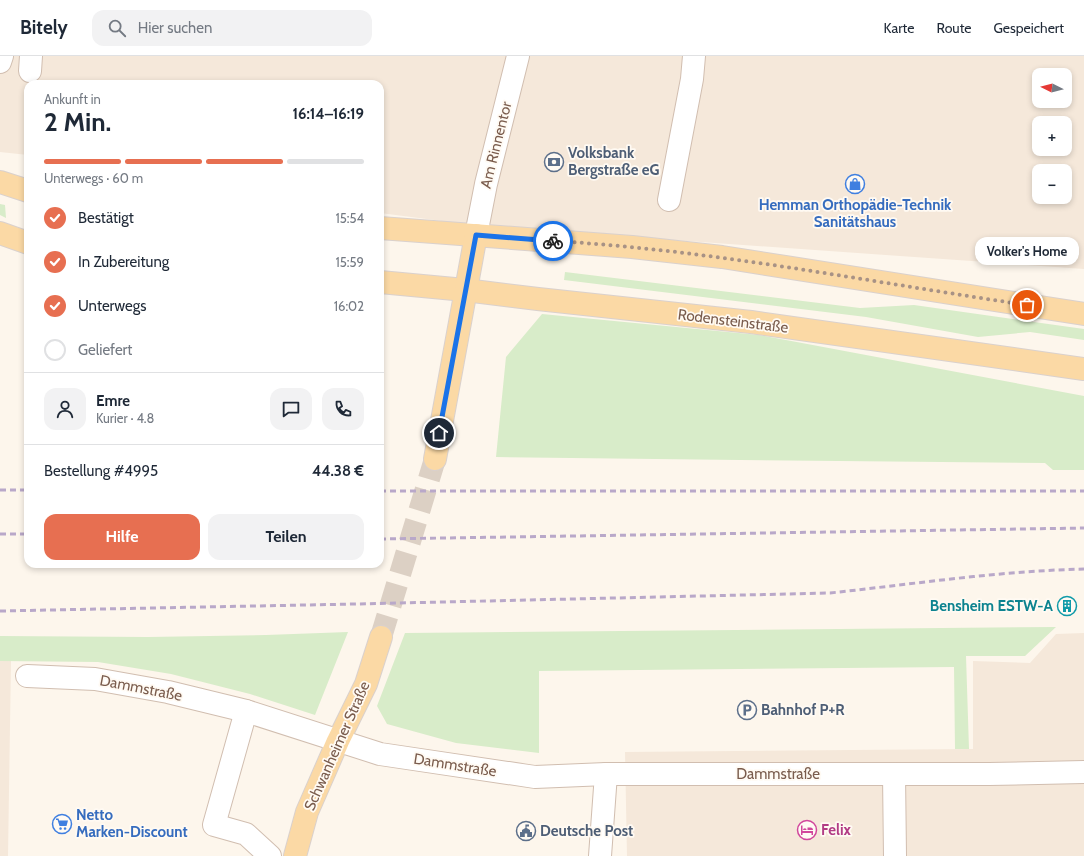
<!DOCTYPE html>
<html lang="de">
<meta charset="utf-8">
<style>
:root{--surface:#fff;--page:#f2f2f3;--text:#1f2937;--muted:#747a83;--line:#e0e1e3;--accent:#e76f51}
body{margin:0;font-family:Cabin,sans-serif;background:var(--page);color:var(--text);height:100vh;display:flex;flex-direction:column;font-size:15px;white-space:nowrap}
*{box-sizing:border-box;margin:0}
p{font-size:13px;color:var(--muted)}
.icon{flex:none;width:22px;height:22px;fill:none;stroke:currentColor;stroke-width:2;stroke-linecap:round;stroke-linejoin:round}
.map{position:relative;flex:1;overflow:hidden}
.drawer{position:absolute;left:24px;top:24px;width:360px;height:488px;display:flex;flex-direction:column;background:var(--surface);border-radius:12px;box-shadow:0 2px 6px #0003}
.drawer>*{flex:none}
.needle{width:26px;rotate:276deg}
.fabs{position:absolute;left:1032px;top:12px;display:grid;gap:8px}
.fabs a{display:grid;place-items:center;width:40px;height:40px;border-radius:8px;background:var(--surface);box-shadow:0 2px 6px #0003;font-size:20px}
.pin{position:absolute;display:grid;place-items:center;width:34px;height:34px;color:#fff;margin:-17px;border:2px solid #fff;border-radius:50%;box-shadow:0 1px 4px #0007}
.courier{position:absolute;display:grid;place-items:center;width:40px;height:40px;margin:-20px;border:3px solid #1a73e8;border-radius:50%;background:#fff;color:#222;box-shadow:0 1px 5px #0007}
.bubble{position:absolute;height:28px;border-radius:12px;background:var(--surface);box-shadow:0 2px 6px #0003;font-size:13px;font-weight:700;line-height:28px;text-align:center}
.overview em{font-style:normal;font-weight:700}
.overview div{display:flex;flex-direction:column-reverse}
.overview{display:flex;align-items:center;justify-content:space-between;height:68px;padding:0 20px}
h1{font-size:26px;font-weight:700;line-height:30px}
.bar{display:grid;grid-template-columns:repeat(4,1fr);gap:6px 4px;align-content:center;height:48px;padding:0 20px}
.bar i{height:5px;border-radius:3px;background:var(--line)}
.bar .current{background:var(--accent)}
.bar p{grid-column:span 4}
.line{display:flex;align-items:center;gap:10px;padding:0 20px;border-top:1px solid var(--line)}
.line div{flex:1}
.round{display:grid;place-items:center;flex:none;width:42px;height:42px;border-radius:12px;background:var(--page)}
ol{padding:0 20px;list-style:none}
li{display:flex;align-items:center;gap:12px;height:44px}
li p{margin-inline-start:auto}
li .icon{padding:4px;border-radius:50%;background:var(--accent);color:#fff;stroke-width:4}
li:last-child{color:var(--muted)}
li i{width:22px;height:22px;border:2px solid var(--line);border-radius:50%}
.button{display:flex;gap:8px;margin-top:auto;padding:8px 20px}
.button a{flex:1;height:46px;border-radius:12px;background:var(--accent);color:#fff;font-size:16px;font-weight:700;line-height:46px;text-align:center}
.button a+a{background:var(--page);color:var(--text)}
header{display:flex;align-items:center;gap:24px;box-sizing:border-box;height:56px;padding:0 20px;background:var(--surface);border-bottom:1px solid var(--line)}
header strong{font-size:19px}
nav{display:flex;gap:22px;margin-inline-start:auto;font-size:14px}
.search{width:280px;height:36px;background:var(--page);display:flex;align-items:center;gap:10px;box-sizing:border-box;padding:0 14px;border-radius:12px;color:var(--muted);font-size:15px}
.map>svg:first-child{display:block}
.residential{fill:#f5e8da;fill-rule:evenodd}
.green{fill:#d8ecc9}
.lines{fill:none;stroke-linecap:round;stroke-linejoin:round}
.major-tunnel{stroke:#dcd0c4;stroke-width:22;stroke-dasharray:22 11;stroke-linecap:butt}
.minor-casing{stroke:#d1beb0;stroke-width:24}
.major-casing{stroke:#dad1cd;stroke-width:24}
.minor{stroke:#fff;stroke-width:22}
.major{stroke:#fbd9a5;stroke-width:22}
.rail{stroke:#b9a8c9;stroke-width:3;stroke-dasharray:6 4;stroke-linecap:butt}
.done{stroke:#a89285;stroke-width:4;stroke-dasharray:0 7.2}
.route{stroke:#1a73e8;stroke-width:5}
.labels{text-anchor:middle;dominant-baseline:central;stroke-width:3.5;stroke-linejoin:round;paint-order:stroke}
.street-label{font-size:15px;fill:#7a5c4d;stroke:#fffaf3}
.service-label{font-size:15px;font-weight:bold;fill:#4e5e75;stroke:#fffaf3;text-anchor:start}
.shop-label{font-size:15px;font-weight:bold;fill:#366cbe;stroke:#fffaf3}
.culture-label{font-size:15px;font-weight:bold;fill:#0d838f;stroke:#fffaf3;text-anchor:end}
.hotel-label{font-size:15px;font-weight:bold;fill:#b23c85;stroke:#fffaf3;text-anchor:start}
</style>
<header>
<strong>Bitely</strong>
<div class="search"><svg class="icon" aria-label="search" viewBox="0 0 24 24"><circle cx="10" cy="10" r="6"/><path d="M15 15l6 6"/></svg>Hier suchen</div>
<nav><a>Karte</a><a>Route</a><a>Gespeichert</a></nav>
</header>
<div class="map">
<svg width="1084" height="800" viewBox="0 0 1084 800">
<rect width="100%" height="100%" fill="#fdf6ec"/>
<!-- residential -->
<g class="residential">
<path d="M0,0H1084V213L489,171L380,157V28H28V99L0,96ZM1039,19H1065V45H1039ZM1039,67H1065V93H1039ZM1039,115H1065V141H1039Z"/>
<polygon points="1084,577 1084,800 627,800 625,696 973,693 973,605 1030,607 1056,578"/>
<polygon points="0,605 11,605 8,800 0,800"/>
</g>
<!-- green -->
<g class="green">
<polygon points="0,148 5,149 6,162 0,159"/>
<polygon points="565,216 860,252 914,249 1084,273 1084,284 1030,276 978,281 866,261 564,224"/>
<polygon points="542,258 759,279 1084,340 1084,414 1053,414 1045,407 740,404 496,401 506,301"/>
<polygon points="1056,571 1025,600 966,600 969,693 955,693 954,611 539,615 539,697 456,687 387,668 377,650 405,577"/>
<polygon points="348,576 315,659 250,638 171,618 98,606 0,605 0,580 148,581 266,579"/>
</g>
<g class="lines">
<!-- major-tunnel -->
<polyline class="major-tunnel" points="381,581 435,403"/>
<!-- minor casing -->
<g class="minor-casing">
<g id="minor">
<polyline points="0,6 2,0"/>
<polyline points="30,15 31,0"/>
<polyline points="669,144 692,23 694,0"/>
<polyline points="476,179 486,128 518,0"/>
<polyline points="27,620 95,623 168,636 246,655 380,698 535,721 606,718 989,718 1084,716"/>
<polyline points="246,655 214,769 246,778 270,800"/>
<polyline points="894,718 895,800"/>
<polyline points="600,800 606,718"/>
</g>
</g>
<!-- major casing -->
<g class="major-casing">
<g id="major">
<polyline points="0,126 28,135"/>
<polyline points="380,172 632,191 722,201 1084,258"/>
<polyline points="0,177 28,187"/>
<polyline points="380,226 465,234 538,243 751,266 1084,313"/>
<polyline points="435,403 476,179"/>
<polyline points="295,800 307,756 338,685 366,628 381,581"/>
</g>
</g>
<!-- minor -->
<use href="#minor" class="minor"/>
<!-- major -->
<use href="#major" class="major"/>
<!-- rail -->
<g class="rail">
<polyline points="0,434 28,434"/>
<polyline points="380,435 1084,435"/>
<polyline points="0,478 28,478"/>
<polyline points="380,483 1084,472"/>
<path d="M0,555L356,548L830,537C914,528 999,515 1084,513"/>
</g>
</g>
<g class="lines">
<!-- done -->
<path class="done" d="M553,185C713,194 869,226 1027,249"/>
<!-- route -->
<polyline class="route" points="439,377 476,179 553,185"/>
</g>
<!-- icons -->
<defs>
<g id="bank-ring" transform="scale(1)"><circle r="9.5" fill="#fffaf3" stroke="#5c6f8a" stroke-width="1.5"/><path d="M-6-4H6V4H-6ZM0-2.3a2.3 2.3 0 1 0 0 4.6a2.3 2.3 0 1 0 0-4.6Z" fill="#5c6f8a"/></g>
<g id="shop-ring" transform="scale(1)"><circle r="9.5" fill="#fffaf3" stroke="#3f7fe0" stroke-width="1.5"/><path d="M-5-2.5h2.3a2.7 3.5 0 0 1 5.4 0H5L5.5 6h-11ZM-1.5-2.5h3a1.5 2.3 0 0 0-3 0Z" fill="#3f7fe0"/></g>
<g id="building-ring" transform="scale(1)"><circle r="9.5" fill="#fffaf3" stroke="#0f9aa8" stroke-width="1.5"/><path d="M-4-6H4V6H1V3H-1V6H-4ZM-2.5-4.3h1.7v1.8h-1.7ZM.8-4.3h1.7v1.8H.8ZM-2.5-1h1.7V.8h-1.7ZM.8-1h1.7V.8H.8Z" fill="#0f9aa8"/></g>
<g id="parking-ring" transform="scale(1)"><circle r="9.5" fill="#fffaf3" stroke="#5c6f8a" stroke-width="1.5"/><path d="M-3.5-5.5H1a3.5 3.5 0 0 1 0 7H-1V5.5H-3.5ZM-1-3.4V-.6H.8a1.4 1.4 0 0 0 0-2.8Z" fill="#5c6f8a"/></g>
<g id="supermarket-ring" transform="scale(1)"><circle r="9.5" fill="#fffaf3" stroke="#3f7fe0" stroke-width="1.5"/><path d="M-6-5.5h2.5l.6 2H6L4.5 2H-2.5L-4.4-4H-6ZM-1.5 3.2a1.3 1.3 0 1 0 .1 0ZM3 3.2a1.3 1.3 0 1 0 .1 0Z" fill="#3f7fe0"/></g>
<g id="hotel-ring" transform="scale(1)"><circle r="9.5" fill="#fffaf3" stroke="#d1479c" stroke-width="1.5"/><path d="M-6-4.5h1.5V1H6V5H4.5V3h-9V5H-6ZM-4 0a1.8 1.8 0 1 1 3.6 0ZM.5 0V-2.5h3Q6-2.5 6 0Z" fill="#d1479c"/></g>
<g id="civic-ring" transform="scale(1)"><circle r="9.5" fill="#fffaf3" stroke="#5c6f8a" stroke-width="1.5"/><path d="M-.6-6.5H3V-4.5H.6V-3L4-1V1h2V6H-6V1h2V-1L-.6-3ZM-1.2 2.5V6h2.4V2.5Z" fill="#5c6f8a"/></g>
</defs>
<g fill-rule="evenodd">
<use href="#bank-ring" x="554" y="106"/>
<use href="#shop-ring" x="855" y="128"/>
<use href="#building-ring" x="1067" y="550"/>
<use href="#parking-ring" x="747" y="654"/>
<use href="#supermarket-ring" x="62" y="768"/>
<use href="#hotel-ring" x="807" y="774"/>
<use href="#civic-ring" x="526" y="775"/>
</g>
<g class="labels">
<!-- street labels -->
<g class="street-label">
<text transform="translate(496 89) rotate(-76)">Am Rinnentor</text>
<text transform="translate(733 265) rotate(7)">Rodensteinstraße</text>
<text transform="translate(141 632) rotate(11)">Dammstraße</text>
<text transform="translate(337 690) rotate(-66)">Schwanheimer Straße</text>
<text transform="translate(455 709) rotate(9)">Dammstraße</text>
<text x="778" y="718">Dammstraße</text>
</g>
<!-- service labels -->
<g class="service-label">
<text x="568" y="97">Volksbank<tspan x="568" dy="17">Bergstraße eG</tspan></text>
<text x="761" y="654">Bahnhof P+R</text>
<text x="540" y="775">Deutsche Post</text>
</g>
<!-- shop labels -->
<g class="shop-label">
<text x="855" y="149">Hemman Orthopädie-Technik<tspan x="855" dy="17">Sanitätshaus</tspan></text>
<text x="76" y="759" text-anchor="start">Netto<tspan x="76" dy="17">Marken-Discount</tspan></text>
</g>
<!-- culture labels -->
<g class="culture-label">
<text x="1053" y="550">Bensheim ESTW-A</text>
</g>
<!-- hotel labels -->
<g class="hotel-label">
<text x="821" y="774">Felix</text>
</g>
</g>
</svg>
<div class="fabs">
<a><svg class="needle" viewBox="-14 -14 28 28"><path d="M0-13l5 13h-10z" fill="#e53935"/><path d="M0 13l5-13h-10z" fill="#747a83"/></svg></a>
<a>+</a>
<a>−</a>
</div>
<div class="pin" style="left:1027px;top:249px;background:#ea580c"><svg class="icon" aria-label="bag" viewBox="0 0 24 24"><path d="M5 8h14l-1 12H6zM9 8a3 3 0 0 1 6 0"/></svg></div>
<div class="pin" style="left:439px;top:377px;background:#1f2937"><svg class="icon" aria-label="home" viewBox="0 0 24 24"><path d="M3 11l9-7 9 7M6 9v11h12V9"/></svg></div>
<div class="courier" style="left:553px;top:185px"><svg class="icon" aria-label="bike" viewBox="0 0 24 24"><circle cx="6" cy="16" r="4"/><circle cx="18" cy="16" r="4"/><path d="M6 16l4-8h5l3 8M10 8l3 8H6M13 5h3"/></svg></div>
<div class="bubble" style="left:975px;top:181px;width:104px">Volker's Home</div>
<section class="drawer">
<div class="overview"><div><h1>2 Min.</h1><p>Ankunft in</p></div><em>16:14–16:19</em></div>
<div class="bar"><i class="current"></i><i class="current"></i><i class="current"></i><i></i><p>Unterwegs · 60 m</p></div>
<ol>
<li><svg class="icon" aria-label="check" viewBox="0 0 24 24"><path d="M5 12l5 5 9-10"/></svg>Bestätigt<p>15:54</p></li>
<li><svg class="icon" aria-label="check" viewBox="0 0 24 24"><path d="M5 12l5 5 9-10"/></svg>In Zubereitung<p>15:59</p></li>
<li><svg class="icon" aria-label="check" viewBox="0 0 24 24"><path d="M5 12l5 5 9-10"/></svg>Unterwegs<p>16:02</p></li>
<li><i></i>Geliefert</li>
</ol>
<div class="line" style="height:72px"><a class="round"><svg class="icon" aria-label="person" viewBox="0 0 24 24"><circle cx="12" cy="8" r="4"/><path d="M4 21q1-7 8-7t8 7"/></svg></a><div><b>Emre</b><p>Kurier · 4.8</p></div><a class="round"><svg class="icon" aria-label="chat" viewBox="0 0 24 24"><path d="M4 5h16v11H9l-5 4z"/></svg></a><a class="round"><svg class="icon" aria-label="phone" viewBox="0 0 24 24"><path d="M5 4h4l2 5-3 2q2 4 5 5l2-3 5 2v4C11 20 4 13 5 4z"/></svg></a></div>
<div class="line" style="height:52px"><div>Bestellung #4995</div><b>44.38 €</b></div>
<div class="button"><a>Hilfe</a><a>Teilen</a></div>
</section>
</div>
